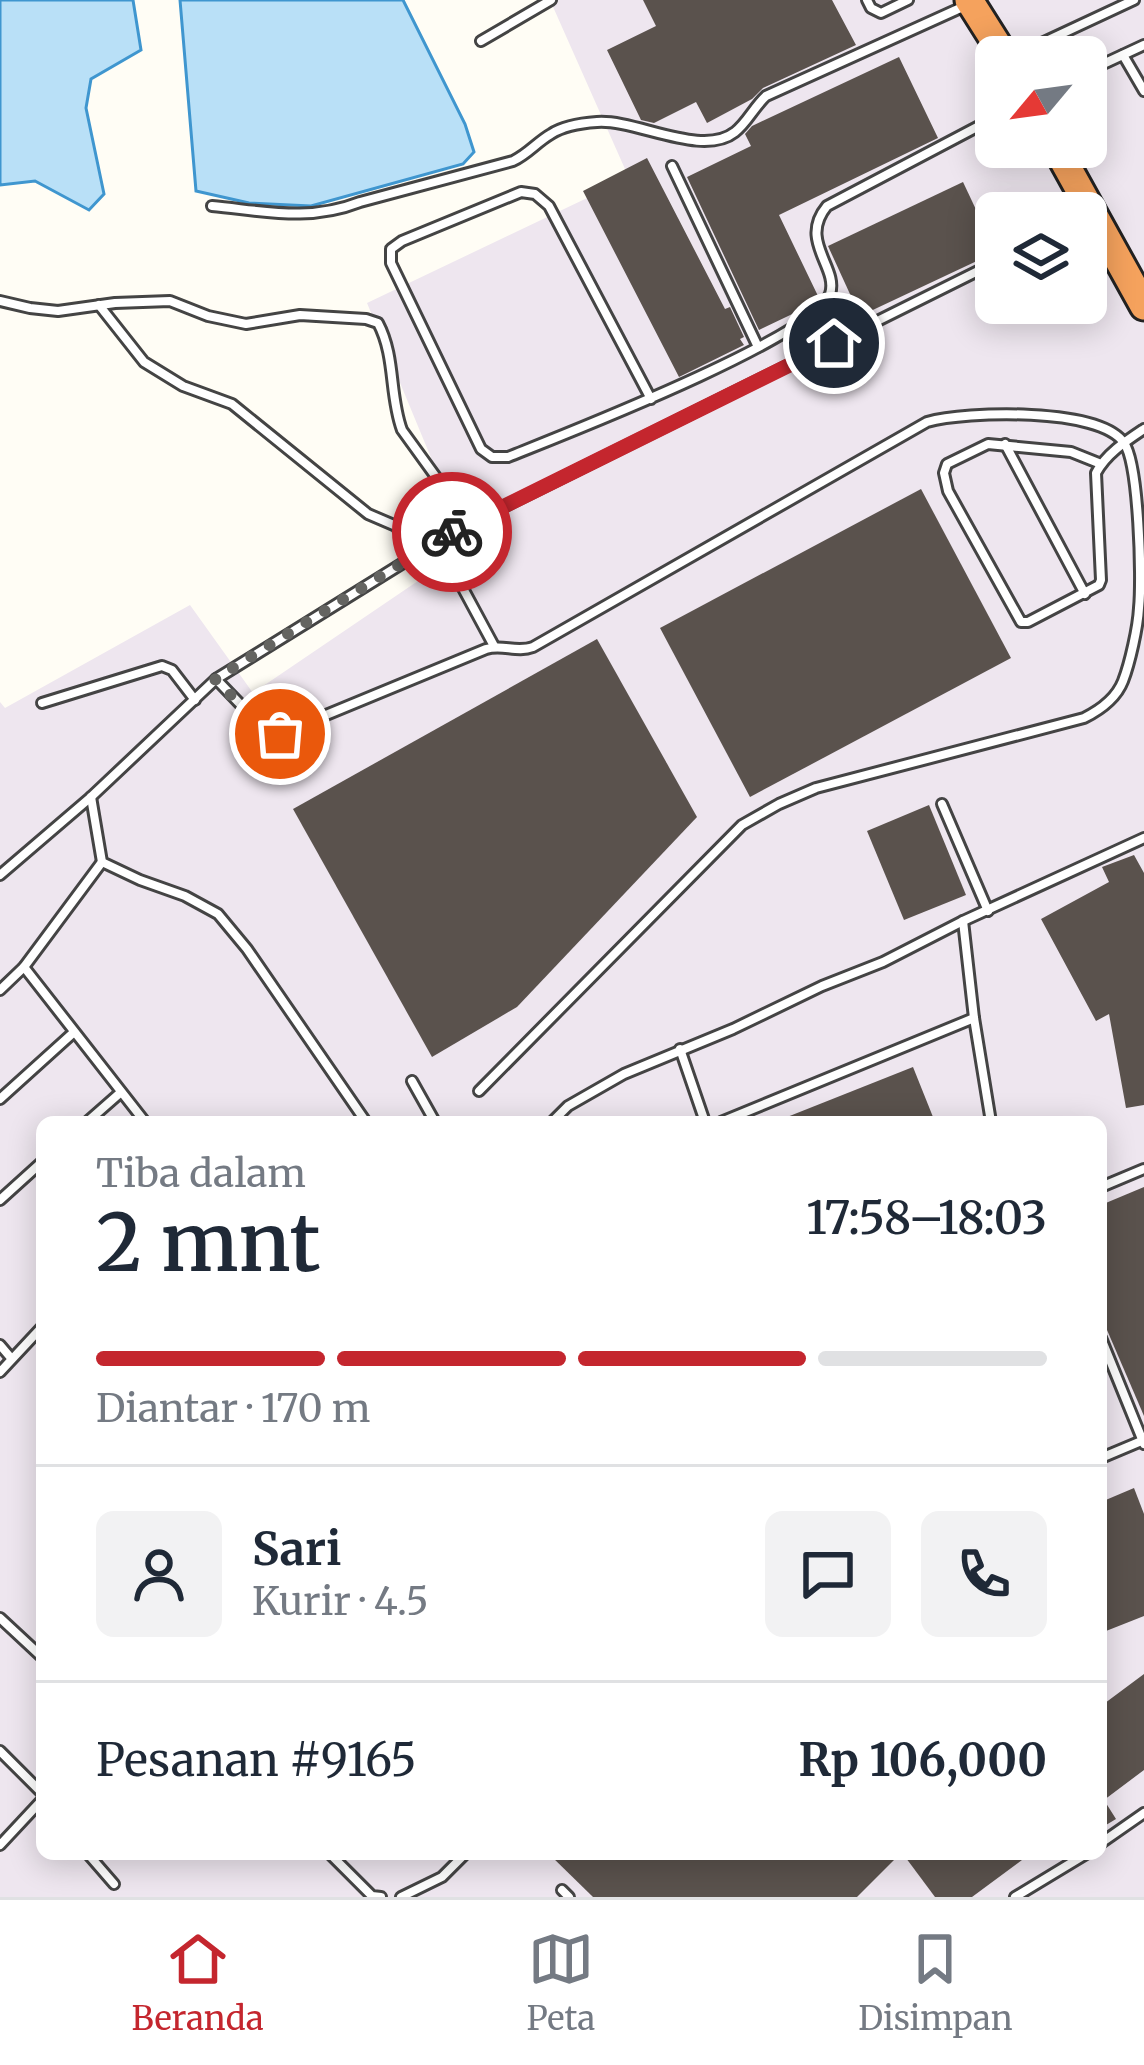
<!DOCTYPE html>
<html lang="id">
<meta charset="utf-8">
<style>
:root{--surface:#fff;--page:#f2f2f3;--text:#1f2937;--muted:#747a83;--line:#e0e1e3;--accent:#c4262e}
body{margin:0;font-family:Merriweather,serif;background:var(--page);color:var(--text);height:100vh;display:flex;flex-direction:column;font-size:45px;white-space:nowrap}
*{box-sizing:border-box;margin:0}
p{font-size:39px;color:var(--muted)}
.icon{flex:none;width:66px;height:66px;fill:none;stroke:currentColor;stroke-width:2;stroke-linecap:round;stroke-linejoin:round}
.map{position:relative;flex:1;overflow:hidden}
.sheet{position:absolute;left:36px;top:1116px;width:1071px;height:744px;display:flex;flex-direction:column;background:var(--surface);border-radius:18px;box-shadow:0 6px 30px #0003}
.sheet>*{flex:none}
.needle{width:78px;rotate:241deg}
.tools{position:absolute;left:975px;top:36px;display:grid;gap:24px}
.tools a{display:grid;place-items:center;width:132px;height:132px;border-radius:18px;background:var(--surface);box-shadow:0 6px 30px #0003;font-size:60px}
.pin{position:absolute;display:grid;place-items:center;width:102px;height:102px;color:#fff;margin:-51px;border:6px solid #fff;border-radius:50%;box-shadow:0 3px 12px #0007}
.courier{position:absolute;display:grid;place-items:center;width:120px;height:120px;margin:-60px;border:9px solid #c4262e;border-radius:50%;background:#fff;color:#222;box-shadow:0 3px 15px #0007}
.summary em{font-style:normal;font-weight:600}
.summary div{display:flex;flex-direction:column-reverse}
.summary{display:flex;align-items:center;justify-content:space-between;height:204px;padding:0 60px}
h1{font-size:78px;font-weight:600;line-height:90px}
.bar{display:grid;grid-template-columns:repeat(4,1fr);gap:18px 12px;align-content:center;height:144px;padding:0 60px}
.bar i{height:15px;border-radius:9px;background:var(--line)}
.bar .current{background:var(--accent)}
.bar p{grid-column:span 4}
.line{display:flex;align-items:center;gap:30px;padding:0 60px;border-top:3px solid var(--line)}
.line div{flex:1}
.round{display:grid;place-items:center;flex:none;width:126px;height:126px;border-radius:18px;background:var(--page)}
.dock{display:flex;justify-content:space-around;align-items:center;height:168px;border-top:3px solid var(--line);background:var(--surface);font-size:33px;color:var(--muted)}
.dock a{display:grid;justify-items:center;gap:6px}
.dock .current{color:var(--accent)}
.map>svg:first-child{display:block}
.industrial{fill:#eee6ef;fill-rule:evenodd}
.water{fill:#b9e0f7;stroke:#3f96cf;stroke-width:3}
.building{fill:#5a524d}
.lines{fill:none;stroke-linecap:round;stroke-linejoin:round}
.lane-casing{stroke:#444;stroke-width:14}
.highway-casing{stroke:#222;stroke-width:33}
.lane{stroke:#fff;stroke-width:8}
.highway{stroke:#f5a25d;stroke-width:27}
.done{stroke:#646461;stroke-width:12;stroke-dasharray:0 21.6}
.route{stroke:#c4262e;stroke-width:15}
</style>
<div class="map">
<svg width="1144" height="1897" viewBox="0 0 1144 1897">
<rect width="100%" height="100%" fill="#fffdf5"/>
<!-- industrial -->
<path class="industrial" d="M550,0H1144V1897H0V702L5,708L190,605L253,693L468,547L367,303L629,178ZM996,57H1086V147H996ZM996,213H1086V303H996ZM42,1122H1101V1854H42Z"/>
<!-- water -->
<g class="water">
<polygon points="0,0 133,0 141,50 91,79 86,108 104,194 89,210 35,181 0,185"/>
<polygon points="180,0 403,0 465,124 474,152 463,164 311,206 249,203 196,191"/>
</g>
<!-- building -->
<g class="building">
<polygon points="643,0 832,0 856,45 763,88 752,99 707,123 696,102 654,123 641,120 607,50 656,26"/>
<polygon points="899,57 938,138 779,215 818,296 807,307 759,330 687,177 751,146 745,134 752,126"/>
<polygon points="647,158 725,309 730,307 744,337 740,339 744,345 679,377 583,191"/>
<polygon points="963,182 996,252 860,316 828,246"/>
<polygon points="921,489 1011,658 750,797 660,628"/>
<polygon points="597,639 697,817 517,1007 432,1057 293,809"/>
<polygon points="929,805 966,895 904,920 867,831"/>
<polygon points="1134,855 1144,873 1144,1105 1126,1108 1109,1014 1096,1021 1041,919 1109,882 1102,867"/>
<polygon points="913,1067 935,1122 777,1122 777,1121"/>
<polygon points="1144,1187 1144,1416 1101,1316 1101,1205"/>
<polygon points="1134,1488 1144,1514 1144,1616 1101,1633 1101,1502"/>
<polygon points="1144,1674 1144,1770 1104,1800 1116,1819 1101,1828 1101,1706"/>
<polygon points="549,1854 887,1854 894,1860 857,1897 593,1897"/>
<polygon points="903,1854 1030,1854 972,1897 935,1897"/>
</g>
<g class="lines">
<!-- lane casing -->
<g class="lane-casing">
<g id="lane">
<polyline points="867,0 871,8 881,13 908,0"/>
<polyline points="481,41 551,0"/>
<polyline points="1123,55 1144,91"/>
<polyline points="1014,56 1134,0"/>
<polyline points="1086,72 1144,45"/>
<polyline points="672,166 758,347"/>
<path d="M212,206C265,211 309,222 360,202L513,161C528,154 537,142 551,134C563,126 582,123 597,122C636,119 702,158 735,132C747,123 754,107 766,96L967,5"/>
<path d="M0,301L30,308L58,311L115,303L170,301L208,316L246,324L300,315L366,319L378,323C396,357 389,395 402,430L470,524"/>
<polyline points="99,305 144,362 183,386 232,404 368,514 396,526 416,555"/>
<path d="M651,399L549,206L535,194L521,192L402,241L391,249V263L481,449L492,457H508C560,436 814,338 830,294C839,267 798,241 827,206L996,117"/>
<polyline points="1005,444 1085,594"/>
<path d="M1101,464L1071,452L988,444L947,464L944,473L948,491L1021,622H1028L1099,585L1101,580L1096,473C1106,454 1126,441 1144,429"/>
<polyline points="438,542 494,646"/>
<path d="M216,679L265,730L280,734L486,649C502,644 517,653 533,647L927,422C966,411 1100,407 1124,443C1139,464 1142,579 1139,608C1138,627 1130,663 1123,681C1116,699 1100,710 1084,718L816,788L779,804L742,825L479,1091"/>
<polyline points="42,703 162,666 172,670 195,700"/>
<polyline points="91,797 102,862 140,880 185,896 218,914 247,949 366,1122"/>
<polyline points="942,804 988,911"/>
<polyline points="0,875 91,797 216,679 453,532 996,262"/>
<polyline points="963,921 974,1018 991,1122"/>
<polyline points="24,967 145,1122"/>
<polyline points="0,990 24,967 102,862"/>
<polyline points="680,1049 705,1122"/>
<polyline points="412,1081 435,1122"/>
<polyline points="0,1099 73,1033"/>
<polyline points="87,1122 120,1093"/>
<polyline points="552,1122 568,1106 624,1074 733,1029 822,986 883,962 963,921 1144,838"/>
<polyline points="721,1122 974,1018"/>
<polyline points="1101,1187 1144,1169"/>
<polyline points="0,1200 42,1162"/>
<polyline points="1101,1338 1144,1444"/>
<polyline points="0,1345 11,1358"/>
<polyline points="0,1372 42,1327"/>
<polyline points="1101,1458 1144,1440"/>
<polyline points="0,1618 42,1657"/>
<polyline points="0,1751 42,1793"/>
<polyline points="1101,1843 1144,1813"/>
<polyline points="0,1845 42,1800"/>
<polyline points="88,1854 114,1884"/>
<polyline points="330,1854 372,1896 381,1897"/>
<polyline points="562,1890 569,1897"/>
<polyline points="401,1897 442,1877 465,1854"/>
<polyline points="1015,1897 1086,1854"/>
</g>
</g>
<!-- highway casing -->
<g class="highway-casing">
<g id="highway">
<polyline points="969,0 1005,57"/>
<polyline points="1056,147 1144,306"/>
</g>
</g>
<!-- lane -->
<use href="#lane" class="lane"/>
<!-- highway -->
<use href="#highway" class="highway"/>
</g>
<g class="lines">
<!-- done -->
<polyline class="done" points="280,734 265,730 215,679 452,532"/>
<!-- route -->
<polyline class="route" points="452,532 834,343"/>
</g>
</svg>
<div class="tools">
<a><svg class="needle" viewBox="-14 -14 28 28"><path d="M0-13l5 13h-10z" fill="#e53935"/><path d="M0 13l5-13h-10z" fill="#747a83"/></svg></a>
<a><svg class="icon" aria-label="layers" viewBox="0 0 24 24"><path d="M12 4l9 5-9 5-9-5zM3 14l9 5 9-5"/></svg></a>
</div>
<div class="pin" style="left:280px;top:734px;background:#ea580c"><svg class="icon" aria-label="bag" viewBox="0 0 24 24"><path d="M5 8h14l-1 12H6zM9 8a3 3 0 0 1 6 0"/></svg></div>
<div class="pin" style="left:834px;top:343px;background:#1f2937"><svg class="icon" aria-label="home" viewBox="0 0 24 24"><path d="M3 11l9-7 9 7M6 9v11h12V9"/></svg></div>
<div class="courier" style="left:452px;top:532px"><svg class="icon" aria-label="bike" viewBox="0 0 24 24"><circle cx="6" cy="16" r="4"/><circle cx="18" cy="16" r="4"/><path d="M6 16l4-8h5l3 8M10 8l3 8H6M13 5h3"/></svg></div>
<section class="sheet">
<div class="summary"><div><h1>2 mnt</h1><p>Tiba dalam</p></div><em>17:58–18:03</em></div>
<div class="bar"><i class="current"></i><i class="current"></i><i class="current"></i><i></i><p>Diantar · 170 m</p></div>
<div class="line" style="height:216px"><a class="round"><svg class="icon" aria-label="person" viewBox="0 0 24 24"><circle cx="12" cy="8" r="4"/><path d="M4 21q1-7 8-7t8 7"/></svg></a><div><b>Sari</b><p>Kurir · 4.5</p></div><a class="round"><svg class="icon" aria-label="chat" viewBox="0 0 24 24"><path d="M4 5h16v11H9l-5 4z"/></svg></a><a class="round"><svg class="icon" aria-label="phone" viewBox="0 0 24 24"><path d="M5 4h4l2 5-3 2q2 4 5 5l2-3 5 2v4C11 20 4 13 5 4z"/></svg></a></div>
<div class="line" style="height:156px"><div>Pesanan #9165</div><b>Rp 106,000</b></div>
</section>
</div>
<nav class="dock">
<a class="current"><svg class="icon" aria-label="home" viewBox="0 0 24 24"><path d="M3 11l9-7 9 7M6 9v11h12V9"/></svg>Beranda</a>
<a><svg class="icon" aria-label="map" viewBox="0 0 24 24"><path d="M3 6l6-2 6 2 6-2v14l-6 2-6-2-6 2zM9 4v14M15 6v14"/></svg>Peta</a>
<a><svg class="icon" aria-label="saved" viewBox="0 0 24 24"><path d="M7 4h10v16l-5-4-5 4z"/></svg>Disimpan</a>
</nav>
